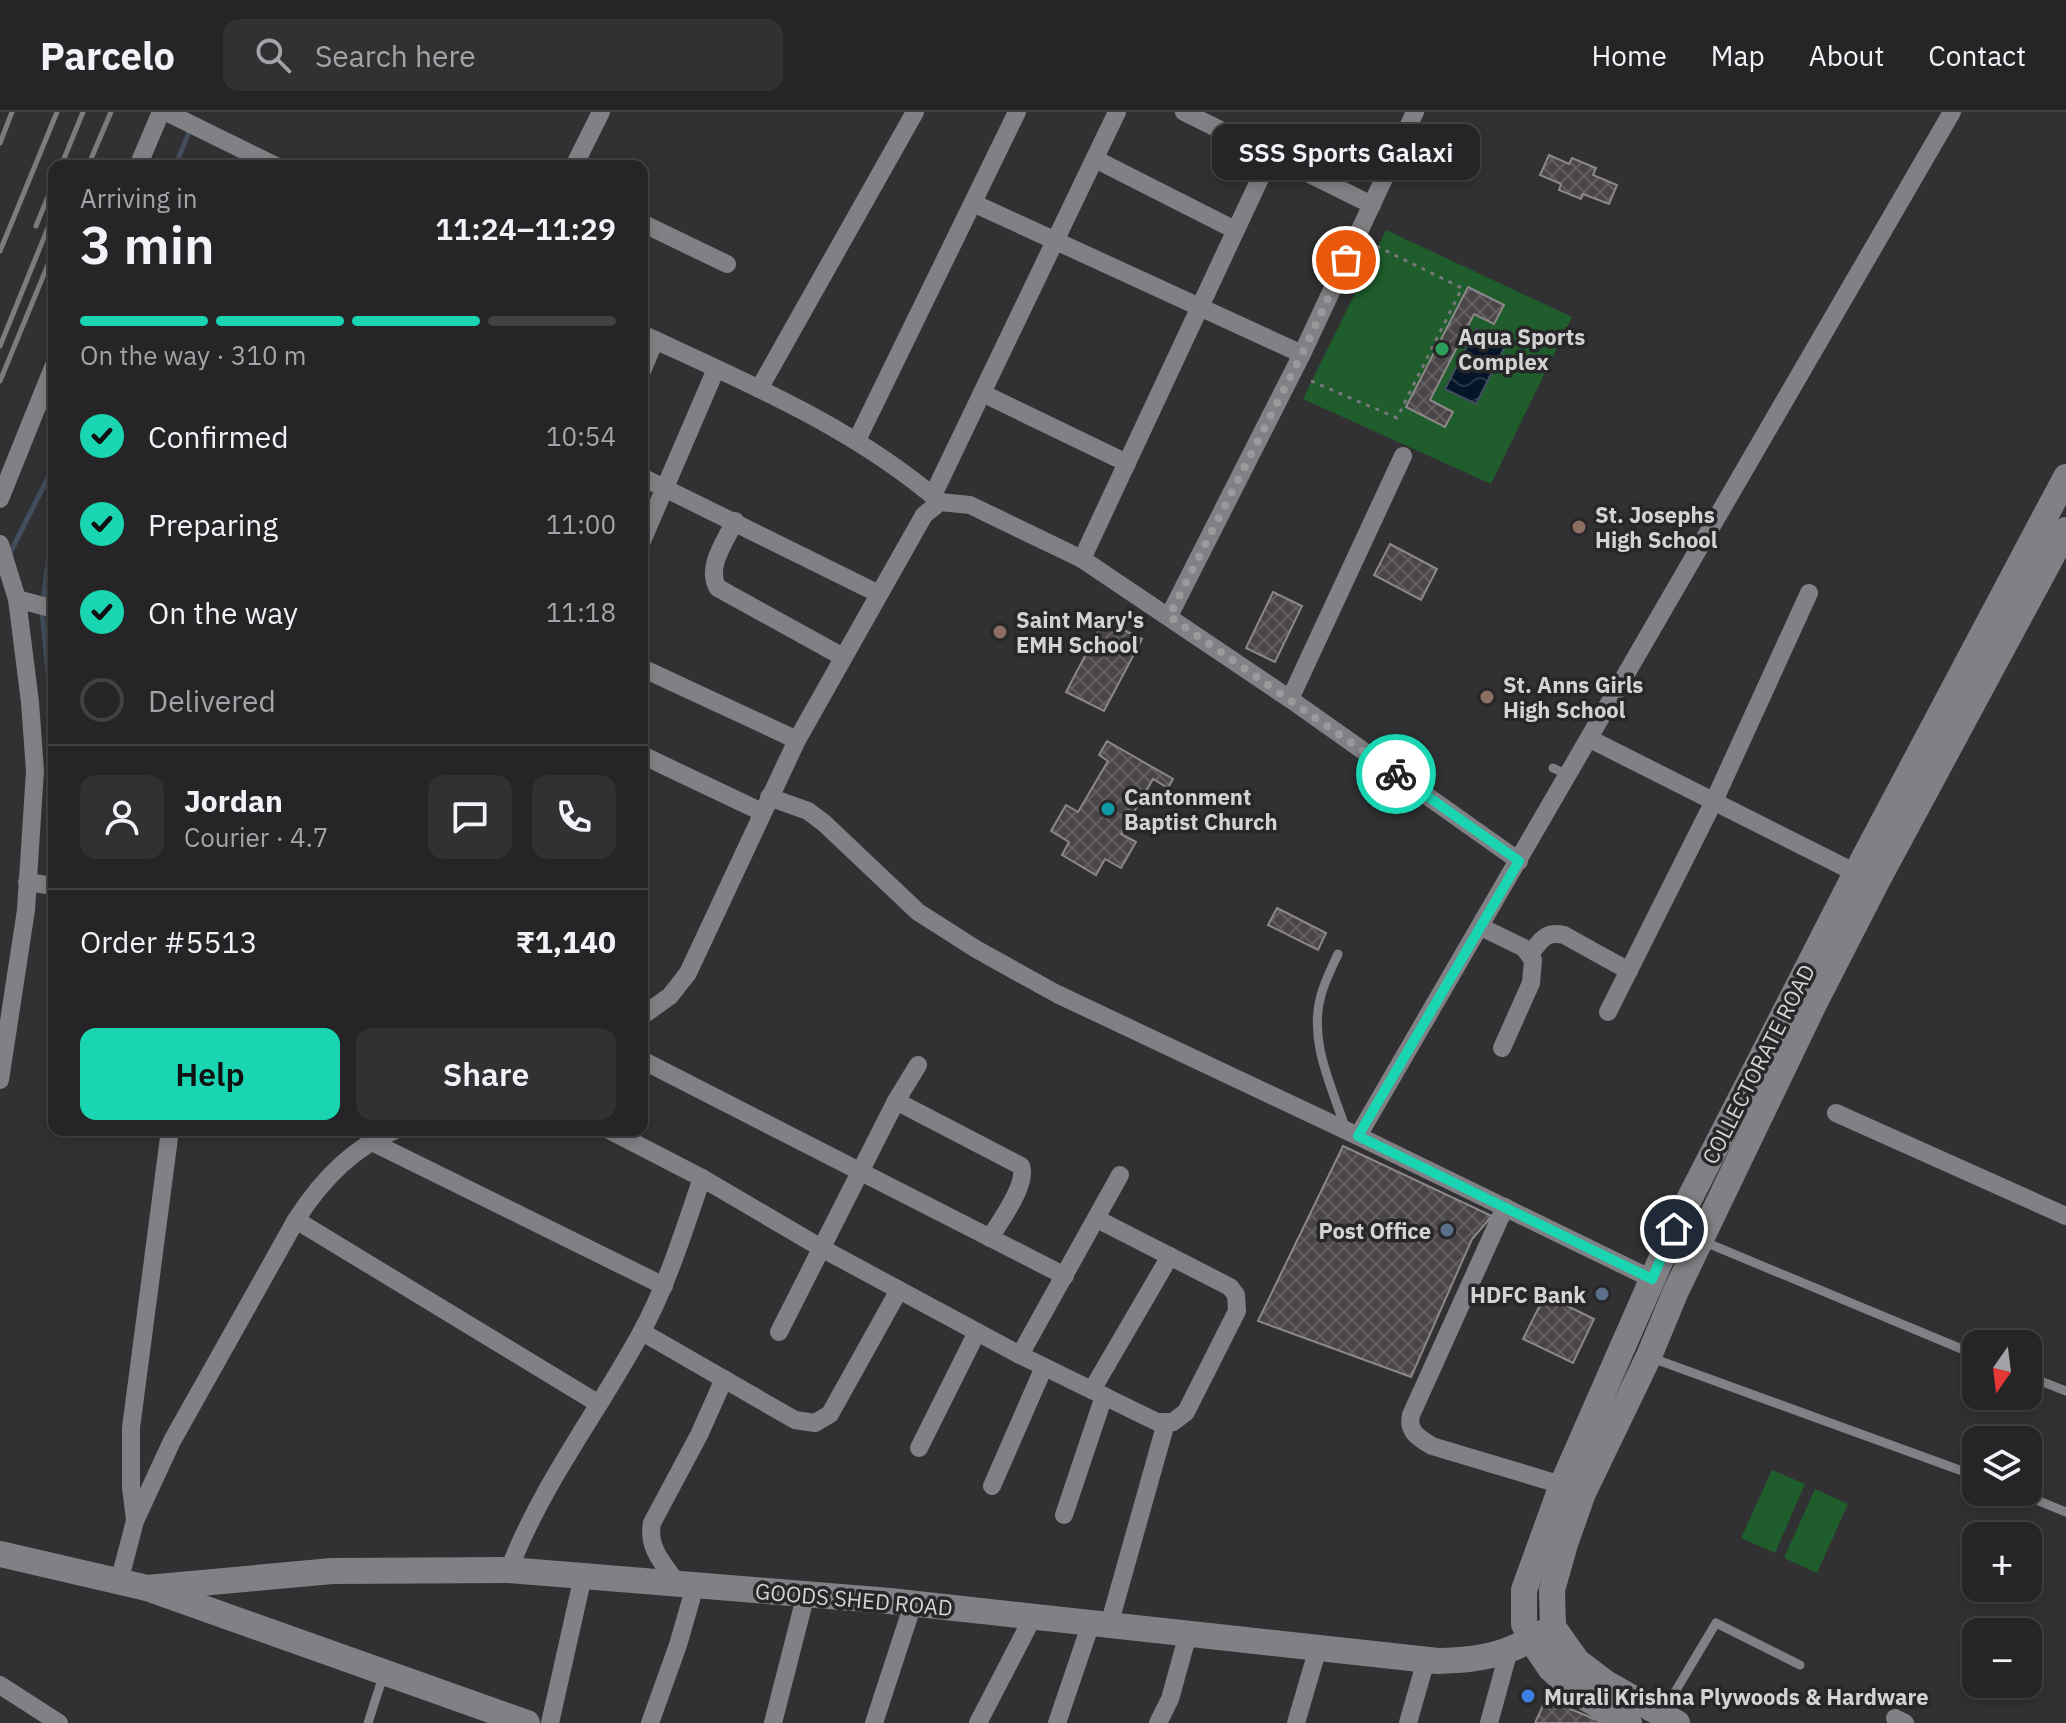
<!DOCTYPE html>
<meta charset="utf-8">
<style>
:root{--surface:#252426;--page:#313032;--text:#f1f3f6;--muted:#a3a4a7;--line:#424143;--accent:#19d5b2}
body{margin:0;font-family:"IBM Plex Sans",sans-serif;background:var(--page);color:var(--text);height:100vh;display:flex;flex-direction:column;font-size:30px;white-space:nowrap}
*{box-sizing:border-box;margin:0}
p{font-size:26px;color:var(--muted)}
.icon{flex:none;width:44px;height:44px;fill:none;stroke:currentColor;stroke-width:2;stroke-linecap:round;stroke-linejoin:round}
.map{position:relative;flex:1;overflow:hidden}
.drawer{position:absolute;left:48px;top:48px;width:600px;height:976px;display:flex;flex-direction:column;background:var(--surface);border-radius:16px;box-shadow:0 4px 12px #0003,0 0 0 2px var(--line)}
.drawer>*{flex:none}
.needle{width:52px;rotate:194deg}
.fabs{position:absolute;left:1962px;top:1218px;display:grid;gap:16px}
.fabs a{display:grid;place-items:center;width:80px;height:80px;border-radius:16px;background:var(--surface);box-shadow:0 4px 12px #0003,0 0 0 2px var(--line);font-size:40px}
.pin{position:absolute;display:grid;place-items:center;width:68px;height:68px;color:#fff;margin:-34px;border:4px solid #fff;border-radius:50%;box-shadow:0 2px 8px #0007}
.courier{position:absolute;display:grid;place-items:center;width:80px;height:80px;margin:-40px;border:6px solid #19d5b2;border-radius:50%;background:#fff;color:#222;box-shadow:0 2px 10px #0007}
.bubble{position:absolute;height:56px;border-radius:16px;background:var(--surface);box-shadow:0 4px 12px #0003,0 0 0 2px var(--line);font-size:26px;font-weight:600;line-height:56px;text-align:center}
.head em{font-style:normal;font-weight:600}
.head div{display:flex;flex-direction:column-reverse}
.head{display:flex;align-items:center;justify-content:space-between;height:136px;padding:0 32px}
h1{font-size:52px;font-weight:600;line-height:60px}
.bar{display:grid;grid-template-columns:repeat(4,1fr);gap:12px 8px;align-content:center;height:96px;padding:0 32px}
.bar i{height:10px;border-radius:6px;background:var(--line)}
.bar .selected{background:var(--accent)}
.bar p{grid-column:span 4}
.line{display:flex;align-items:center;gap:20px;padding:0 32px;border-top:2px solid var(--line)}
.line div{flex:1}
.round{display:grid;place-items:center;flex:none;width:84px;height:84px;border-radius:16px;background:var(--page)}
ol{padding:0 32px;list-style:none}
li{display:flex;align-items:center;gap:24px;height:88px}
li p{margin-inline-start:auto}
li .icon{padding:8px;border-radius:50%;background:var(--accent);color:#111;stroke-width:4}
li:last-child{color:var(--muted)}
li i{width:44px;height:44px;border:4px solid var(--line);border-radius:50%}
.cta{display:flex;gap:16px;margin-top:auto;padding:16px 32px}
.cta a{flex:1;height:92px;border-radius:16px;background:var(--accent);color:#111;font-size:32px;font-weight:600;line-height:92px;text-align:center}
.cta a+a{background:var(--page);color:var(--text)}
header{display:flex;align-items:center;gap:48px;box-sizing:border-box;height:112px;padding:0 40px;background:var(--surface);border-bottom:2px solid var(--line)}
header strong{font-size:38px}
nav{display:flex;gap:44px;margin-inline-start:auto;font-size:28px}
.search{width:560px;height:72px;background:var(--page);display:flex;align-items:center;gap:20px;box-sizing:border-box;padding:0 28px;border-radius:16px;color:var(--muted);font-size:30px}
.map>svg:first-child{display:block}
.pitch{fill:#1f5d2c}
.water{fill:url(#water-waves);stroke:#424e5d;stroke-width:2}
.lines{fill:none;stroke-linecap:round;stroke-linejoin:round}
.stream{stroke:#424e5d;stroke-width:5}
.building{fill:url(#building-cross-hatch);stroke:#8c8789;stroke-width:2}
.path{stroke:#78787a;stroke-width:3;stroke-dasharray:4 6;stroke-linecap:butt}
.lane{stroke:#818084;stroke-width:9}
.street{stroke:#818084;stroke-width:18}
.secondary{stroke:#818084;stroke-width:26}
.rail{stroke:#7c7b7e;stroke-width:5}
.done{stroke:#9a9a9c;stroke-width:8;stroke-dasharray:0 14.4}
.route{stroke:#19d5b2;stroke-width:10}
.leisure-dot{fill:#2e9e5b;stroke:#272629;stroke-width:3}
.education-dot{fill:#8d6e63;stroke:#272629;stroke-width:3}
.culture-dot{fill:#0f9aa8;stroke:#272629;stroke-width:3}
.service-dot{fill:#5c6f8a;stroke:#272629;stroke-width:3}
.shop-dot{fill:#3f7fe0;stroke:#272629;stroke-width:3}
.labels{text-anchor:middle;dominant-baseline:central;stroke-width:7;stroke-linejoin:round;paint-order:stroke}
.poi-label{font-size:22px;font-weight:bold;fill:#d3d3d5;stroke:#272629;text-anchor:start}
.street-label{font-size:22px;fill:#d3d3d5;stroke:#272629}
</style>
<header>
<strong>Parcelo</strong>
<div class="search"><svg class="icon" aria-label="search" viewBox="0 0 24 24"><circle cx="10" cy="10" r="6"/><path d="M15 15l6 6"/></svg>Search here</div>
<nav><a>Home</a><a>Map</a><a>About</a><a>Contact</a></nav>
</header>
<div class="map">
<svg width="2066" height="1611" viewBox="0 0 2066 1611">
<defs>
<pattern id="water-waves" width="16" height="10" patternUnits="userSpaceOnUse" patternTransform="scale(2)"><rect width="16" height="10" fill="#04152a"/><path d="M0 5q4-4 8 0t8 0" fill="none" stroke="#283648"/></pattern>
<pattern id="building-cross-hatch" width="8" height="8" patternUnits="userSpaceOnUse" patternTransform="scale(2)"><rect width="8" height="8" fill="#4a4547"/><path d="M0 0l8 8M0 8l8-8" fill="none" stroke="#635f61"/></pattern>
</defs>
<rect width="100%" height="100%" fill="#313033"/>
<!-- pitch -->
<g class="pitch">
<polygon points="1386,118 1572,205 1491,372 1303,287"/>
<polygon points="1772,1358 1805,1372 1775,1441 1741,1426"/>
<polygon points="1815,1377 1848,1392 1817,1461 1784,1446"/>
</g>
<!-- water -->
<polygon class="water" points="1476,217 1506,232 1476,292 1445,277"/>
<g class="lines">
<!-- stream -->
<g class="stream">
<polyline points="175,54 190,18"/>
<polyline points="9,443 54,354"/>
<polyline points="43,490 54,404"/>
<polyline points="42,500 54,622"/>
</g>
</g>
<!-- building -->
<g class="building">
<polygon points="1549,43 1569,52 1572,46 1596,56 1593,63 1617,73 1609,92 1583,82 1581,87 1559,78 1561,72 1540,63"/>
<polygon points="1468,175 1504,193 1494,212 1474,202 1430,288 1453,300 1445,315 1406,295"/>
<polygon points="1390,432 1437,457 1421,488 1374,463"/>
<polygon points="1273,480 1302,494 1275,550 1246,536"/>
<polygon points="1104,508 1142,527 1104,599 1066,580"/>
<polygon points="1107,629 1173,667 1168,676 1153,667 1121,722 1136,730 1121,756 1105,747 1096,763 1062,743 1069,730 1051,719 1066,693 1078,700 1108,649 1099,643"/>
<polygon points="1277,796 1326,821 1318,838 1268,813"/>
<polygon points="1343,1034 1492,1104 1472,1127 1411,1265 1258,1209"/>
<polygon points="1545,1183 1594,1207 1573,1251 1523,1227"/>
<polygon points="1546,1587 1602,1610 1602,1611 1535,1611"/>
</g>
<g class="lines">
<!-- path -->
<polyline class="path" points="1311,269 1397,306 1462,176 1372,132"/>
<!-- lane -->
<g class="lane">
<polyline points="1553,656 1568,663"/>
<path d="M1338,842C1332,855 1325,869 1321,883C1308,929 1332,975 1346,1018"/>
<polyline points="1676,1118 1976,1243"/>
<polyline points="1652,1246 1976,1364"/>
<polyline points="2028,1264 2066,1279"/>
<polyline points="2017,1380 2066,1400"/>
<polyline points="1663,1600 1716,1511 1800,1553"/>
<polyline points="368,1611 384,1561"/>
</g>
<!-- street -->
<g class="street">
<polyline points="166,0 276,54"/>
<polyline points="1184,0 1372,93"/>
<polyline points="1095,47 1235,118"/>
<polyline points="138,54 161,0"/>
<polyline points="574,54 601,0"/>
<polyline points="973,91 1302,242"/>
<polyline points="642,111 727,152"/>
<path d="M642,222C745,270 853,315 940,390"/>
<polyline points="642,259 655,228"/>
<polyline points="759,277 915,0"/>
<polyline points="982,281 1127,351"/>
<polyline points="857,328 1017,0"/>
<polyline points="642,365 879,482"/>
<polyline points="933,383 1117,0"/>
<polyline points="0,387 54,253"/>
<path d="M735,409C726,428 705,456 718,476L843,545"/>
<polyline points="642,429 716,257"/>
<polyline points="0,432 17,487 30,590 35,659 26,798 0,968"/>
<polyline points="1082,447 1271,43"/>
<polyline points="17,487 54,497"/>
<polyline points="1169,504 1302,242 1415,0"/>
<polyline points="642,556 797,628"/>
<polyline points="1290,587 1403,344"/>
<polyline points="1590,627 1856,761"/>
<polyline points="642,643 762,700"/>
<polyline points="769,685 808,699 824,711 918,800 976,837 1057,882 1358,1024 1652,1167"/>
<polyline points="27,770 54,774"/>
<polyline points="1481,815 1524,836 1533,848 1531,871 1502,936"/>
<path d="M1530,842C1541,828 1545,819 1564,823L1629,859"/>
<polyline points="1608,900 1714,689 1809,481"/>
<polyline points="642,904 670,884 688,861 797,628 924,403 940,390 970,393 1082,447 1290,587 1519,749"/>
<polyline points="642,948 1065,1164"/>
<path d="M896,989L1021,1054C1028,1072 1000,1109 990,1126"/>
<polyline points="1836,1001 2066,1104"/>
<polyline points="609,1018 702,1066 823,1137 1020,1243 1157,1310 1173,1310 1186,1300 1237,1199 1236,1183 1230,1175 1097,1107"/>
<polyline points="1358,1024 1952,0"/>
<polyline points="374,1031 664,1174"/>
<path d="M1505,1095L1411,1303C1407,1320 1419,1326 1432,1334L1562,1373"/>
<polyline points="296,1108 599,1292"/>
<polyline points="642,1220 795,1308 815,1311 830,1302 899,1178"/>
<polyline points="779,1220 896,989 918,953"/>
<polyline points="1020,1243 1120,1063"/>
<polyline points="1092,1278 1170,1144"/>
<polyline points="919,1336 977,1220"/>
<polyline points="992,1374 1044,1255"/>
<polyline points="1064,1403 1104,1284"/>
<polyline points="135,1408 131,1375 131,1316 170,1018"/>
<path d="M509,1458C541,1373 599,1299 642,1219C668,1171 684,1118 702,1066"/>
<path d="M119,1470L135,1409L172,1329L296,1108C320,1070 353,1035 396,1018"/>
<path d="M678,1472C664,1453 647,1436 652,1411L699,1323L724,1267"/>
<polyline points="1109,1513 1166,1311"/>
<polyline points="0,1573 59,1611"/>
<polyline points="1895,1606 1905,1611"/>
<polyline points="550,1611 583,1464"/>
<polyline points="650,1611 678,1533 695,1474"/>
<polyline points="773,1611 806,1482"/>
<polyline points="874,1611 913,1492"/>
<polyline points="978,1611 1033,1505"/>
<polyline points="1057,1611 1091,1511"/>
<polyline points="1158,1611 1170,1587 1188,1522"/>
<polyline points="1296,1611 1318,1536"/>
<polyline points="1408,1611 1426,1548"/>
<polyline points="1489,1611 1509,1538"/>
</g>
<!-- secondary -->
<g class="secondary">
<polyline points="0,1442 147,1476 527,1611"/>
<path d="M147,1476L332,1459L509,1458L890,1489L1438,1549C1488,1548 1510,1541 1553,1515"/>
<polyline points="1629,1611 1577,1581 1551,1557 1531,1528 1524,1512 1524,1478 1562,1373 1677,1111 1856,761 2066,365"/>
<polyline points="1677,1611 1606,1571 1577,1549 1553,1515 1552,1478 1565,1432 1583,1381 1649,1244 1676,1179 1815,890 1877,769 2066,418"/>
</g>
<!-- rail -->
<g class="rail">
<polyline points="0,31 12,0"/>
<polyline points="61,54 83,0"/>
<polyline points="88,54 111,0"/>
<polyline points="36,114 54,70"/>
<polyline points="0,139 57,0"/>
<polyline points="0,234 54,101"/>
<polyline points="0,269 54,138"/>
</g>
</g>
<g class="lines">
<!-- done -->
<polyline class="done" points="1346,148 1302,242 1169,504 1396,662"/>
<!-- route -->
<polyline class="route" points="1396,662 1519,749 1358,1024 1652,1167 1674,1117"/>
</g>
<!-- markers -->
<circle class="leisure-dot" cx="1442" cy="237" r="8"/>
<g class="education-dot">
<circle cx="1579" cy="415" r="8"/>
<circle cx="1000" cy="520" r="8"/>
<circle cx="1487" cy="585" r="8"/>
</g>
<circle class="culture-dot" cx="1108" cy="697" r="8"/>
<g class="service-dot">
<circle cx="1447" cy="1118" r="8"/>
<circle cx="1602" cy="1182" r="8"/>
</g>
<circle class="shop-dot" cx="1528" cy="1584" r="8"/>
<g class="labels">
<!-- poi labels -->
<g class="poi-label">
<text x="1458" y="224">Aqua Sports<tspan x="1458" dy="25">Complex</tspan></text>
<text x="1595" y="402">St. Josephs<tspan x="1595" dy="25">High School</tspan></text>
<text x="1016" y="507">Saint Mary's<tspan x="1016" dy="25">EMH School</tspan></text>
<text x="1503" y="572">St. Anns Girls<tspan x="1503" dy="25">High School</tspan></text>
<text x="1124" y="684">Cantonment<tspan x="1124" dy="25">Baptist Church</tspan></text>
<text x="1431" y="1118" text-anchor="end">Post Office</text>
<text x="1586" y="1182" text-anchor="end">HDFC Bank</text>
<text x="1544" y="1584">Murali Krishna Plywoods &amp; Hardware</text>
</g>
<!-- street labels -->
<g class="street-label">
<text transform="translate(1758 952) rotate(-63)">COLLECTORATE ROAD</text>
<text transform="translate(854 1487) rotate(5)">GOODS SHED ROAD</text>
</g>
</g>
</svg>
<div class="fabs">
<a><svg class="needle" viewBox="-14 -14 28 28"><path d="M0-13l5 13h-10z" fill="#e53935"/><path d="M0 13l5-13h-10z" fill="#a3a4a7"/></svg></a>
<a><svg class="icon" aria-label="layers" viewBox="0 0 24 24"><path d="M12 4l9 5-9 5-9-5zM3 14l9 5 9-5"/></svg></a>
<a>+</a>
<a>−</a>
</div>
<div class="pin" style="left:1346px;top:148px;background:#ea580c"><svg class="icon" aria-label="bag" viewBox="0 0 24 24"><path d="M5 8h14l-1 12H6zM9 8a3 3 0 0 1 6 0"/></svg></div>
<div class="pin" style="left:1674px;top:1117px;background:#1f2937"><svg class="icon" aria-label="home" viewBox="0 0 24 24"><path d="M3 11l9-7 9 7M6 9v11h12V9"/></svg></div>
<div class="courier" style="left:1396px;top:662px"><svg class="icon" aria-label="bike" viewBox="0 0 24 24"><circle cx="6" cy="16" r="4"/><circle cx="18" cy="16" r="4"/><path d="M6 16l4-8h5l3 8M10 8l3 8H6M13 5h3"/></svg></div>
<div class="bubble" style="left:1212px;top:12px;width:268px">SSS Sports Galaxi</div>
<section class="drawer">
<div class="head"><div><h1>3 min</h1><p>Arriving in</p></div><em>11:24–11:29</em></div>
<div class="bar"><i class="selected"></i><i class="selected"></i><i class="selected"></i><i></i><p>On the way · 310 m</p></div>
<ol>
<li><svg class="icon" aria-label="check" viewBox="0 0 24 24"><path d="M5 12l5 5 9-10"/></svg>Confirmed<p>10:54</p></li>
<li><svg class="icon" aria-label="check" viewBox="0 0 24 24"><path d="M5 12l5 5 9-10"/></svg>Preparing<p>11:00</p></li>
<li><svg class="icon" aria-label="check" viewBox="0 0 24 24"><path d="M5 12l5 5 9-10"/></svg>On the way<p>11:18</p></li>
<li><i></i>Delivered</li>
</ol>
<div class="line" style="height:144px"><a class="round"><svg class="icon" aria-label="person" viewBox="0 0 24 24"><circle cx="12" cy="8" r="4"/><path d="M4 21q1-7 8-7t8 7"/></svg></a><div><b>Jordan</b><p>Courier · 4.7</p></div><a class="round"><svg class="icon" aria-label="chat" viewBox="0 0 24 24"><path d="M4 5h16v11H9l-5 4z"/></svg></a><a class="round"><svg class="icon" aria-label="phone" viewBox="0 0 24 24"><path d="M5 4h4l2 5-3 2q2 4 5 5l2-3 5 2v4C11 20 4 13 5 4z"/></svg></a></div>
<div class="line" style="height:104px"><div>Order #5513</div><b>₹1,140</b></div>
<div class="cta"><a>Help</a><a>Share</a></div>
</section>
</div>
